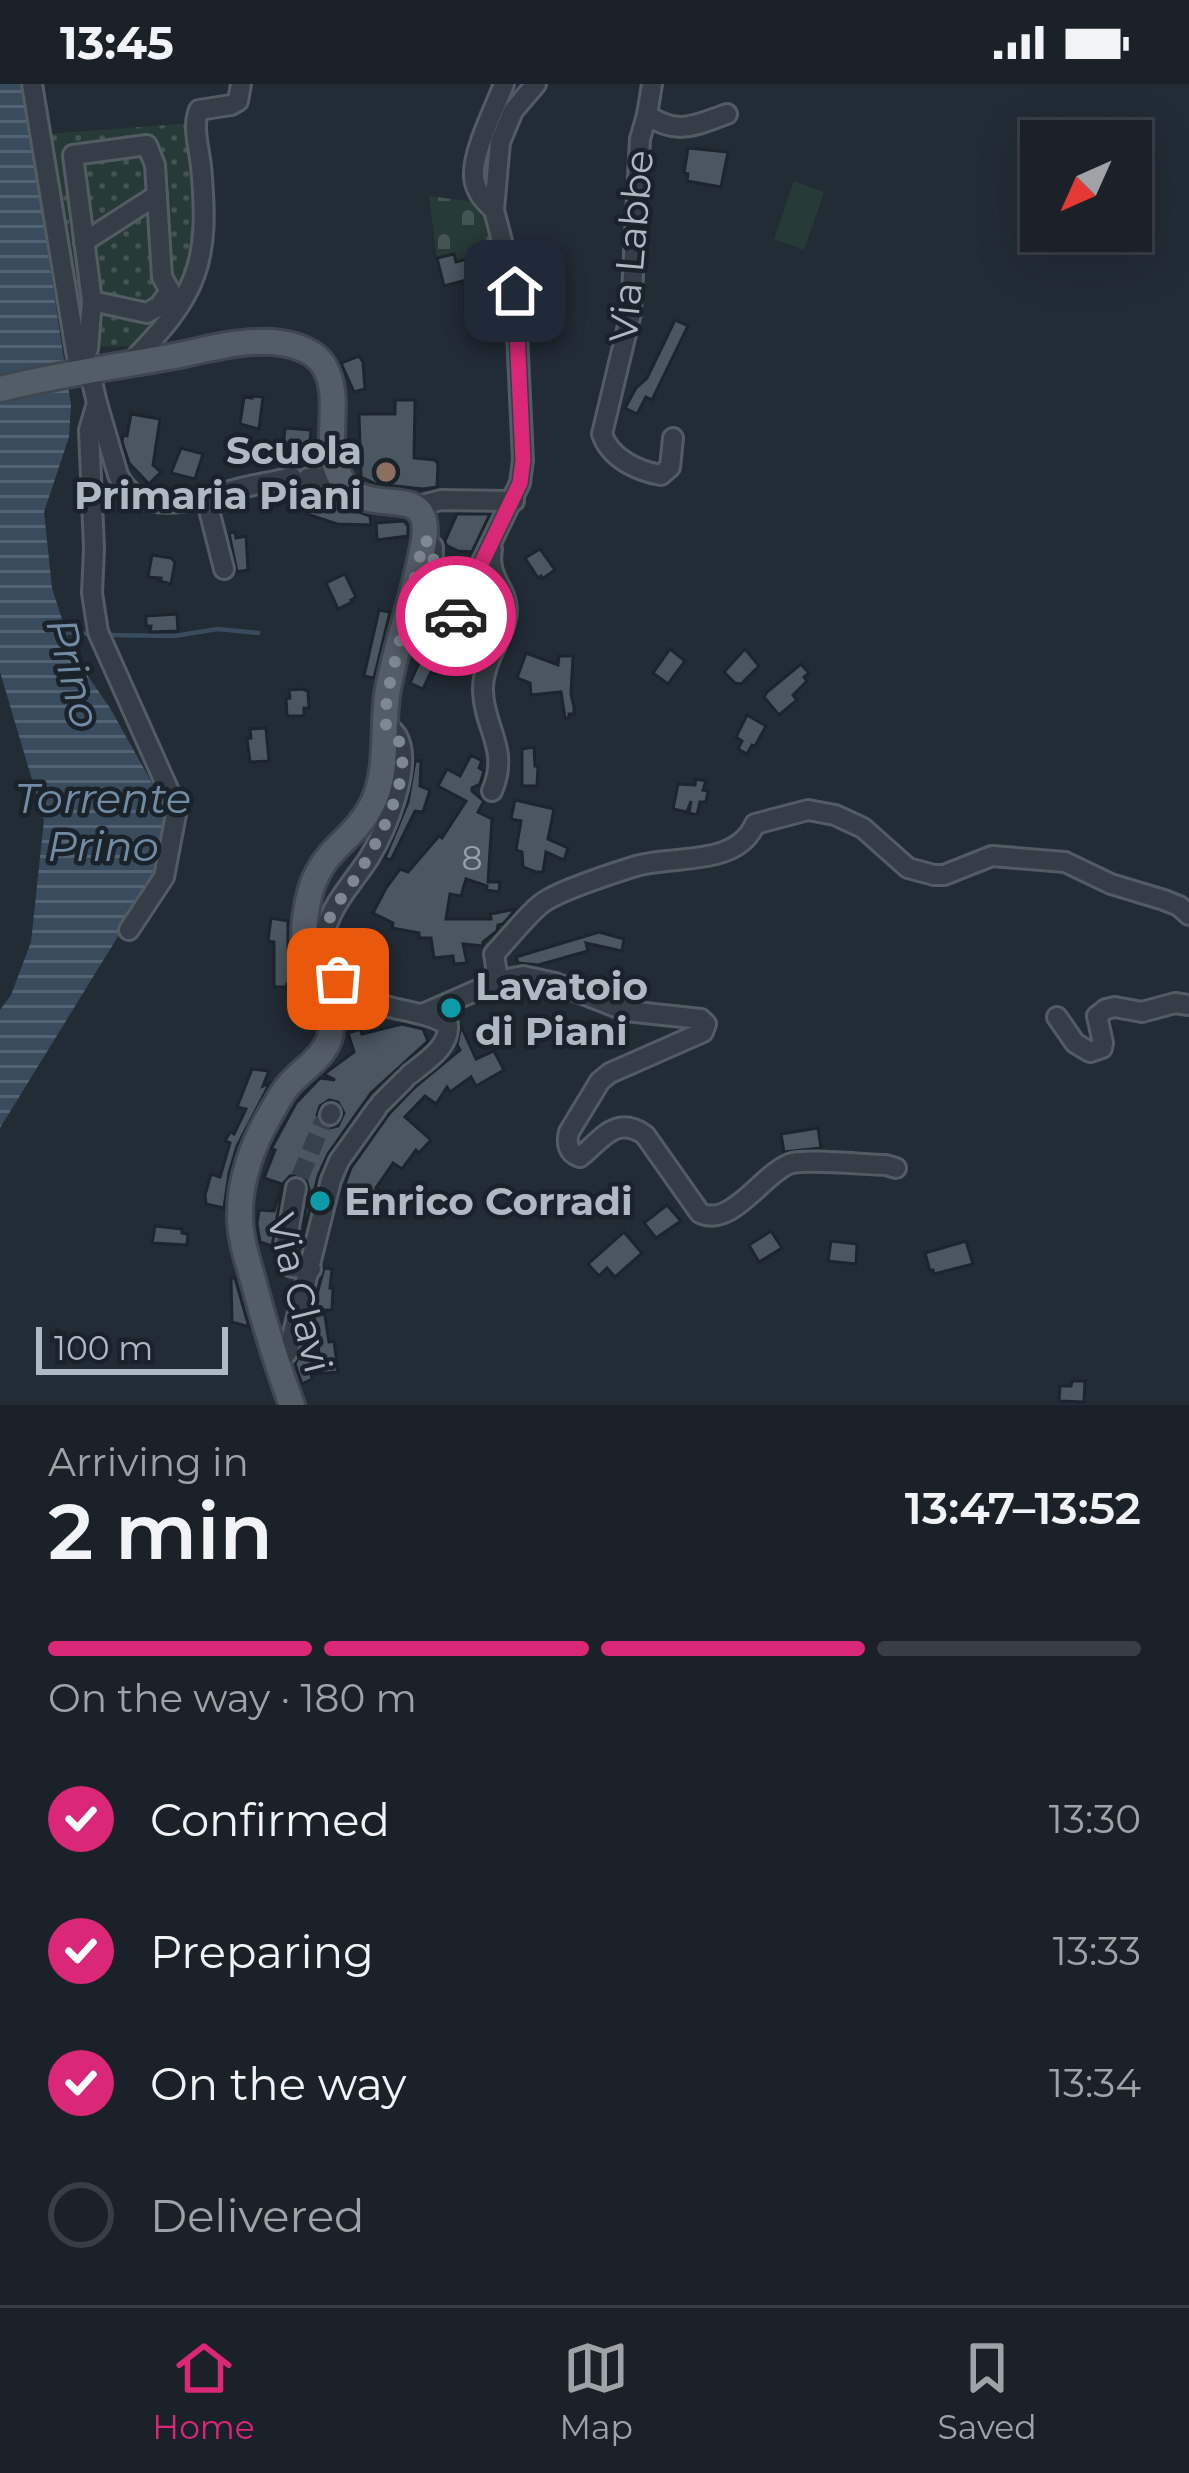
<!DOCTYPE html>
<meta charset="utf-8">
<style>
:root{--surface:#1a2128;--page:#232930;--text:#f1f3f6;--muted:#9fa3a8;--line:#383e45;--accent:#db2777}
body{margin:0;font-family:Montserrat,sans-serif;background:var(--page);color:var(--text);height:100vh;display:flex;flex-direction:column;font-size:45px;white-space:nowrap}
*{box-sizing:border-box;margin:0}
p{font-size:39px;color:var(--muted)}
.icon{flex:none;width:66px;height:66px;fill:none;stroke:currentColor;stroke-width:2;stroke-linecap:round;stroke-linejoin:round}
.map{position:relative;height:1321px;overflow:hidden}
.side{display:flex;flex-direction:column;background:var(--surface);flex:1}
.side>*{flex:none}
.needle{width:78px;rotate:225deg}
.controls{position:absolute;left:1020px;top:36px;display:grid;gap:24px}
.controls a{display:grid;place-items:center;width:132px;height:132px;border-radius:0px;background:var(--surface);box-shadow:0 12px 48px #0002,0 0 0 3px var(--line);font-size:60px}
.scale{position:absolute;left:36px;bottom:30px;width:192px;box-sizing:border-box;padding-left:12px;border:6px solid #afb9c2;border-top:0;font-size:33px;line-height:42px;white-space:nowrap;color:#afb9c2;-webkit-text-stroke:9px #1a232a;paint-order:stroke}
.pin{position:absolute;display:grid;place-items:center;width:102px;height:102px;color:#fff;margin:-51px;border-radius:24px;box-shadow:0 6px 18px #0006}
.courier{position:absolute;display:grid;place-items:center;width:120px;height:120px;margin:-60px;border:9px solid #db2777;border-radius:50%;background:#fff;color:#222;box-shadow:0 3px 15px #0007}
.summary em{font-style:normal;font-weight:600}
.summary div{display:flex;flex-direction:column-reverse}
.summary{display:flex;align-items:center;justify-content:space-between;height:204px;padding:0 48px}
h1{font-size:78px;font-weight:600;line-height:90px}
.bar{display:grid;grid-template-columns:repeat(4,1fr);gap:18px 12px;align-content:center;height:144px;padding:0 48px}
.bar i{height:15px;border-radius:9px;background:var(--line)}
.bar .current{background:var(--accent)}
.bar p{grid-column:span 4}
ol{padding:0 48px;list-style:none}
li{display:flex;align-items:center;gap:36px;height:132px}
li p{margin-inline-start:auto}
li .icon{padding:12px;border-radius:50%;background:var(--accent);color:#fff;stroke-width:4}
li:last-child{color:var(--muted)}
li i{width:66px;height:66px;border:6px solid var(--line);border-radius:50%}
.status{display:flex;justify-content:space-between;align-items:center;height:84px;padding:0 60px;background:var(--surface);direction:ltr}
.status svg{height:33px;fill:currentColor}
.menu{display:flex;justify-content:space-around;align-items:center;height:168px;border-top:3px solid var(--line);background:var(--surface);font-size:33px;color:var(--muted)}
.menu a{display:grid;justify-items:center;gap:6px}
.menu .current{color:var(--accent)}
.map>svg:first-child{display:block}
.cemetery{fill:url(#cemetery-stones)}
.park{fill:url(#park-dots)}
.garden{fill:#263a38}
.water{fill:url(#water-rules)}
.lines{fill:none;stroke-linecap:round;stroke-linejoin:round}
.stream{stroke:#384c5d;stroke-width:4.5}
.building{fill:#4a5760;stroke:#1c252c;stroke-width:3;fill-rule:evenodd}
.minor-tunnel{stroke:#37414a;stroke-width:18;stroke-dasharray:18 9;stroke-linecap:butt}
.minor-casing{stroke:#525c63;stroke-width:24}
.major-casing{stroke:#3e474f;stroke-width:30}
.minor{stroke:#353e46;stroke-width:18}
.major{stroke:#535d66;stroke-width:24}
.done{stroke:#7e8891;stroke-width:12;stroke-dasharray:0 21.6}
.route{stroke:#db2777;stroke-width:15}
.education-dot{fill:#8d6e63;stroke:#1a232a;stroke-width:4.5}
.culture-dot{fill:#0f9aa8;stroke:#1a232a;stroke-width:4.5}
.labels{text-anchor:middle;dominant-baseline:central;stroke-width:9;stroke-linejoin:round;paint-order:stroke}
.number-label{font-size:33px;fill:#96a0aa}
.street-label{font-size:39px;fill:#afb9c2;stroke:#1a232a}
.poi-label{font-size:39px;font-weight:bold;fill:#afb9c2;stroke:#1a232a;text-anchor:start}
.water-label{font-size:42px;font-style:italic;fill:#728da3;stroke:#1a232a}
</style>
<div class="status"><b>13:45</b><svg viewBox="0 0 49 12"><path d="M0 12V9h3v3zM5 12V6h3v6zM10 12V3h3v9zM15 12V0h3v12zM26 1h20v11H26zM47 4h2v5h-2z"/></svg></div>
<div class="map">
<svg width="1189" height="1321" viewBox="0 0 1189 1321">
<defs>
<pattern id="cemetery-stones" width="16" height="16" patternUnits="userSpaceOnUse" patternTransform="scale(3)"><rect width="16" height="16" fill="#263a38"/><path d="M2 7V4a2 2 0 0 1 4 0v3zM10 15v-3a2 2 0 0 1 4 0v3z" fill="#435453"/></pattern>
<pattern id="park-dots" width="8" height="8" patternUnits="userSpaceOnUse" patternTransform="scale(3)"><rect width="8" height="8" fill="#263a38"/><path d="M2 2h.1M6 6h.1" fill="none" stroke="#435453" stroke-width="1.8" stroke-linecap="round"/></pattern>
<pattern id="water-rules" width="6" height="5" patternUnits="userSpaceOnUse" patternTransform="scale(3)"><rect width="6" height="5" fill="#384c5d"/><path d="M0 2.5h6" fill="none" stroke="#526473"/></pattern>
</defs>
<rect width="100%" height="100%" fill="#222c35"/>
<!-- cemetery -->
<polygon class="cemetery" points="429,112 482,119 507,185 444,202 437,174"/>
<!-- park -->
<polygon class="park" points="193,39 201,109 193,191 138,262 82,263 47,50"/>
<!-- garden -->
<polygon class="garden" points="794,97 824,108 804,166 774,155"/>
<!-- water -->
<polygon class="water" points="0,0 22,0 71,321 69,353 44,428 52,504 74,572 110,624 151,697 166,736 149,802 0,1044 0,926 11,911 31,858 44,736 0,588"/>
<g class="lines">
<!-- stream -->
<g class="stream">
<polyline points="60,548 90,550"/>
<polyline points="108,551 174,552 218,545 258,549"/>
</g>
</g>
<!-- building -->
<g class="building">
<polygon points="688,64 728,68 721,103 687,97 688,90 684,89"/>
<polygon points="489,160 496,186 492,187 493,189 444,202 437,174 454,170 456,178 482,171 479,164"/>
<polygon points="675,236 688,242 652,316 646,313 637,330 625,324 636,304 647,294"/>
<polygon points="359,272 363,278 365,305 354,308 341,279"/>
<polygon points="252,312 263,313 259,345 240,340 244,313 252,314"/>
<polygon points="395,316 415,316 414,374 435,376 438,380 437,403 423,405 376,400 361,393 359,330 395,330"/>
<polygon points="131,330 160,335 153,381 161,388 149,400 129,379 122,358 123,351 127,352"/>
<polygon points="285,344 311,346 308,380 301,383 296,380 296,366 283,365"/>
<polygon points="181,364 203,370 195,395 171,389"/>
<polygon points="299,404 309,407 329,405 337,416 350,425 370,432 371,441 337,440 310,431 293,419 296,406"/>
<polygon points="457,430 490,430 472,468 458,467 446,461 445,457"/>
<polygon points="404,437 408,442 408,452 377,456 376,439"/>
<polygon points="235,448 236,454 246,452 248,486 237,488 229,449"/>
<polygon points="540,465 555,486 542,495 541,492 538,494 525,474"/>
<polygon points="152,471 171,474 175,478 171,500 160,497 161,494 148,493"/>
<polygon points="345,490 356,513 351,516 352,518 338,525 326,499"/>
<polygon points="379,526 390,528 374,594 364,592"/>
<polygon points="177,530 178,547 150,548 151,542 146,542 146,532"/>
<polygon points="670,565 685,577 668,600 653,589"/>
<polygon points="745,565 759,582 741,600 735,599 724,588"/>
<polygon points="425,566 444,574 437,590 431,588 423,605 410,599"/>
<polygon points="526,569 558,581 559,572 573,572 571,610 574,623 574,630 569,630 569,634 565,634 561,608 531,611 530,599 517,594"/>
<polygon points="801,580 809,589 804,593 807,597 793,611 797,616 779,631 764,613 767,608"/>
<polygon points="302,605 308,607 309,624 304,624 304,632 287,632 286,615 290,614 289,606"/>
<polygon points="747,631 766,642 755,662 752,661 747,670 738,665 742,657 736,653"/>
<polygon points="266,644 269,677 250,678 247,655 251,654 250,645"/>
<polygon points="534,663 535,682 538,682 537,702 522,702 522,665"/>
<polygon points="471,671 482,677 479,684 484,687 480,700 472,704 472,707 484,717 478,728 492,735 488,798 500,798 499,808 486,806 487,802 466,795 461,812 450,810 446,835 491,835 490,830 516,825 503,840 498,841 497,847 483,858 483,862 463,860 467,879 454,880 453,872 434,874 431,854 419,854 419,849 392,844 393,839 373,829 386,804 400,785 408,788 439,752 442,754 466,717 438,702 447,685 460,692"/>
<polygon points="415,677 421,677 420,702 430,706 423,728 415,727 391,776 385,774 408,718"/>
<polygon points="696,695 706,697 703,706 708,707 706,718 700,718 697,731 689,729 691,717 687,728 673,725 678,700 695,701"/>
<polygon points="515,716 554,725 548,755 568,764 564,776 546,768 543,788 536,788 523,783 522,768 516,766 521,737 511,735"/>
<polygon points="271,834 288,837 288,864 293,896 293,901 287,900 286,903 274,903 274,858 268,857"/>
<polygon points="599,848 624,855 622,867 586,859 588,867 538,881 518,879 516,873"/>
<path d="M402,940L423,945L428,957L371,1009L328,1070L318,1092L300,1166L309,1105L306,1095L300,1091L290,1092L283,1100L272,1162L260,1158L257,1140L259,1126L274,1127L282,1100L264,1094L275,1066L271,1065L296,1019L320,994L335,996L324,990L354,968L348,949L360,945L362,950ZM329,1016L338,1018L344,1029L338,1042L330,1044L320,1039L317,1031L320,1022Z"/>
<polygon points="461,942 476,975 494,967 504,986 476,1002 471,993 450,1008 447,1003 436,1020 425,1012 405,1033 431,1056 419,1069 416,1066 402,1085 393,1079 376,1104 380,1106 377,1115 355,1109 353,1115 341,1111 351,1084 389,1030 415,1003 460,966 457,961"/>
<polygon points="252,985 269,987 263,1002 270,999 237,1062 229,1089 224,1124 206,1120 205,1111 211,1090 220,1093 230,1059 225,1057 230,1048 234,1050 246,1025 237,1023"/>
<polygon points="818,1044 821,1064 784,1068 781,1050"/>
<polygon points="667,1121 681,1137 656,1154 644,1139"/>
<polygon points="155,1142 182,1145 182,1149 188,1150 187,1161 152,1159"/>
<polygon points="771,1147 782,1164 759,1178 749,1161"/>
<polygon points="624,1148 642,1169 615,1193 607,1184 599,1192 588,1180"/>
<polygon points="831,1157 857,1160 856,1180 828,1177"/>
<polygon points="966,1157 973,1180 934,1190 933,1186 930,1187 925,1169"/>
<polygon points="324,1184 332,1185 330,1204 333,1204 332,1226 324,1226 329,1258 334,1257 338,1288 311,1290 312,1295 302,1300 295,1280 302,1266 319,1269 314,1232 311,1232"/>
<polygon points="231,1194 235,1194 249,1243 232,1238"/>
<polygon points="1072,1297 1085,1297 1084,1318 1059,1317 1060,1302 1071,1302"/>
</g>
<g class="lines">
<!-- minor-tunnel -->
<polyline class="minor-tunnel" points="300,1093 322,1040 330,1031"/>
<!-- minor casing -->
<g class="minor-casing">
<g id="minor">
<polyline points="32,0 79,285"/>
<path d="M652,0L647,31L640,55L631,229L602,350C610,374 637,387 661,391L670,383L673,354"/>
<path d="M647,31C678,52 695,41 727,30"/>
<path d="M494,126C484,117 475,107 474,93C472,68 495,24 504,0"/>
<polyline points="84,158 157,111"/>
<path d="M131,278C199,210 210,178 201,82C199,64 192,42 199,26L231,21L238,17L241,0"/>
<polyline points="78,280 88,265 92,217 73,71 147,61 155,81 162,193 170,207 159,222 147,229 92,217"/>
<polyline points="89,285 97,319 89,346 94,465 92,509 98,548 177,725 164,793 129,846"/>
<path d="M97,319L118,391C139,436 200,415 237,405C255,400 274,398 292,393"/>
<polyline points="308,394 324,393 337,387"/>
<polyline points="206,414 224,485"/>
<polyline points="418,422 441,416 514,417"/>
<polyline points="427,457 433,463 431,541 438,548 450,544 520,399 523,376 515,207 494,126 500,58 513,27 536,0"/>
<path d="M384,639C388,643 394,647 397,652C414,681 385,748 369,774C355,796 332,820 326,845C321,865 330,889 346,903C375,929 416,922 448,941C450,963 425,978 409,991"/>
<path d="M492,707C510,665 484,645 483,607C482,577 506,550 507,527C507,502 487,496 492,465"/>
<path d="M498,897L494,870C508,856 532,824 547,816C569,803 611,790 636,782C673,771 737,783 755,740L808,726L835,731L863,744L908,784L934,791H944L992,772L1065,778L1111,800L1164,816L1179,822L1189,831"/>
<path d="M425,929L498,897L523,892L555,899L626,927L701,935L706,940L703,948L610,989L600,997L569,1048C566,1060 568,1069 580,1073C601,1057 615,1030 645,1051L700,1129C731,1144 762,1091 789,1080C804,1074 866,1081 886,1081L896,1084"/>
<polyline points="1057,933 1075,959 1090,968 1102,964 1103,959 1097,932 1106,925 1115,923 1142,928 1175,919 1189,921"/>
<polyline points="381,1019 404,996"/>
<polyline points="330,1031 331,1029"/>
<polyline points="296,1104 285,1165 292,1183 311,1185"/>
<polyline points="276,1280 287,1269 291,1257 331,1096 339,1077 377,1024"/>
</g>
</g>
<!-- major casing -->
<g class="major-casing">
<path id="major" d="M0,305C56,291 112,283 169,273C198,268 229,258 259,258C280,257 312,262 324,282C343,313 323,356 338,389C359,437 417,401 424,437C427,451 422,467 419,481C410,523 396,563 388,605C381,643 390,685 372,721C351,761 319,764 308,817C303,841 302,866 308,889C313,911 338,934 329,956C321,976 300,987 287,1003C280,1012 274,1024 268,1034C252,1062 240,1097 240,1129C239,1153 248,1177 254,1200C265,1241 277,1281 292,1321"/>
</g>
<!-- minor -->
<use href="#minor" class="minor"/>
<!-- major -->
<use href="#major" class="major"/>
</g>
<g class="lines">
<!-- done -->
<path class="done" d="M338,895C330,881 324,867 325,851C327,830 345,810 356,793C376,762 417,689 397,653C394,647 389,643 384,639L388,607L424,455L434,464L431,541L438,548C450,550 452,541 456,532"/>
<!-- route -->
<polyline class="route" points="456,532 520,399 523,376 515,207"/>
</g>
<!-- markers -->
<circle class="education-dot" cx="386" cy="388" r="12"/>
<g class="culture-dot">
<circle cx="451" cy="924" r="12"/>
<circle cx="320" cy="1117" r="12"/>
</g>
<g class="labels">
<!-- number labels -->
<g class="number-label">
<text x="472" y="774">8</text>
</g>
<!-- street labels -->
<g class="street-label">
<text transform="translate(631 162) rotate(-85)">Via Labbe</text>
<text transform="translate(300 1209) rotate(76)">Via Clavi</text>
</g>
<!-- poi labels -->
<g class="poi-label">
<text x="362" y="366" text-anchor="end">Scuola<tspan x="362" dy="45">Primaria Piani</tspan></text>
<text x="475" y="902">Lavatoio<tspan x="475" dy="45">di Piani</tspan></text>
<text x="344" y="1117">Enrico Corradi</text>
</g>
<!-- water labels -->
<g class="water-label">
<text transform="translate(74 589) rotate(76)">Prino</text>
<text x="103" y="714">Torrente<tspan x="103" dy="48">Prino</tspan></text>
</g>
</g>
</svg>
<div class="controls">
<a><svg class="needle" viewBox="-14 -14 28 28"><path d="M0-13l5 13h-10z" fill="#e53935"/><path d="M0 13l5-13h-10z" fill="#9fa3a8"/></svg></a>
</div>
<div class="scale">100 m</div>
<div class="pin" style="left:338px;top:895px;background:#ea580c"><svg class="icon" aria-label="bag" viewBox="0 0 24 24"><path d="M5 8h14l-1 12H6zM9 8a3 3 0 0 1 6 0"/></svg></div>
<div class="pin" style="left:515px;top:207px;background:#1f2937"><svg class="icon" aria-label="home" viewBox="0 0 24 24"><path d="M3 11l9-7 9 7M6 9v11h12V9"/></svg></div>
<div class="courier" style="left:456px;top:532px"><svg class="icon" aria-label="car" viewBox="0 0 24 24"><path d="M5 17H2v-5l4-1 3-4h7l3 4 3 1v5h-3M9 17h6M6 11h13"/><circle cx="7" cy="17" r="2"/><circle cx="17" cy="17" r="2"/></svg></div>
</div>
<section class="side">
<div class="summary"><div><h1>2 min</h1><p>Arriving in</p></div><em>13:47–13:52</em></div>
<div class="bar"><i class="current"></i><i class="current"></i><i class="current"></i><i></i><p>On the way · 180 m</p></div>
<ol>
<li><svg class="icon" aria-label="check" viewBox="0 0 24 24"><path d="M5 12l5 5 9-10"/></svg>Confirmed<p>13:30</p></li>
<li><svg class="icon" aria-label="check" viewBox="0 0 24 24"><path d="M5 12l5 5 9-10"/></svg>Preparing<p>13:33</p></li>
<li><svg class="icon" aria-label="check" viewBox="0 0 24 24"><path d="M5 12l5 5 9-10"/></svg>On the way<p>13:34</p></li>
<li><i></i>Delivered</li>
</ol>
</section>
<nav class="menu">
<a class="current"><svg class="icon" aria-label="home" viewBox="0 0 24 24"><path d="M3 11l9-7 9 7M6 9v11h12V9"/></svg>Home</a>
<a><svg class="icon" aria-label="map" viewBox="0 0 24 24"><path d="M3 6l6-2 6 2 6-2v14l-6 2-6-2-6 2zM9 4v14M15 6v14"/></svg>Map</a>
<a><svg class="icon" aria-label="saved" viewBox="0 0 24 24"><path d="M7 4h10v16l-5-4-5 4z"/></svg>Saved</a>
</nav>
